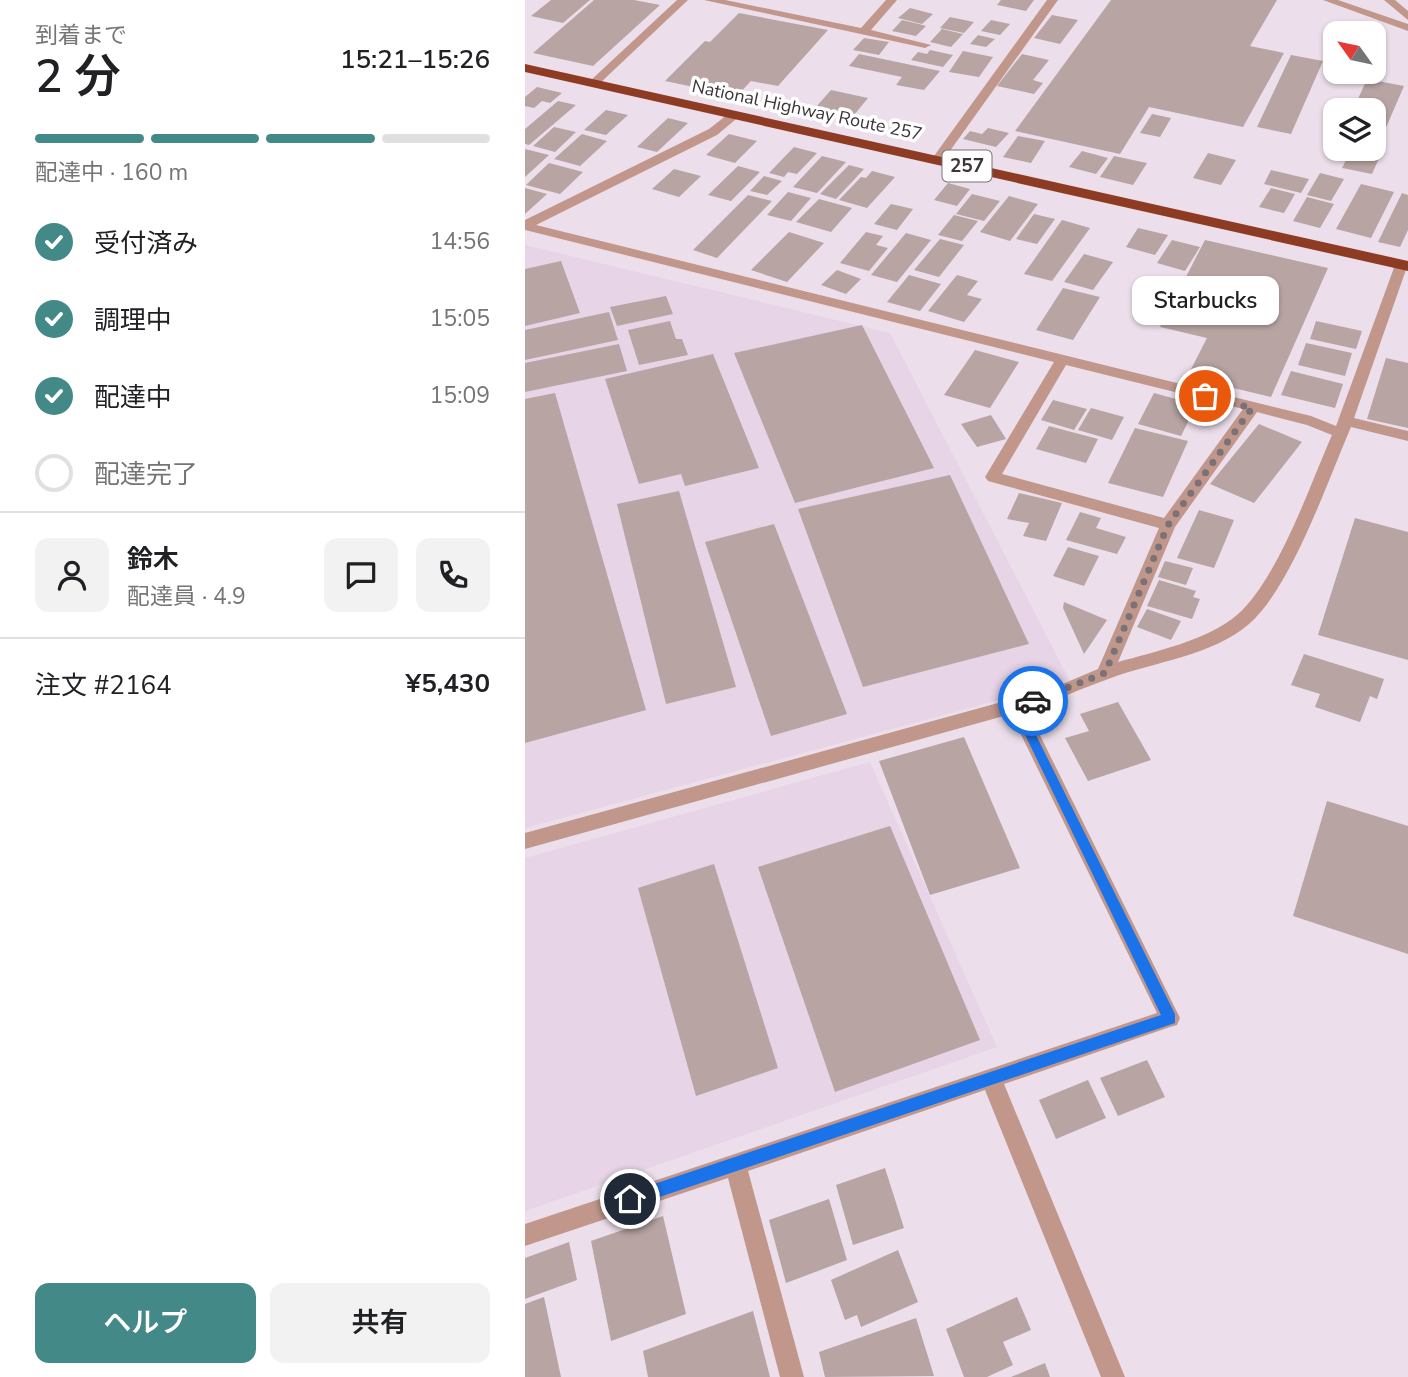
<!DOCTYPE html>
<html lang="ja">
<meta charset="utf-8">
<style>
:root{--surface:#fff;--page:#f2f2f2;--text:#202124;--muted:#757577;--line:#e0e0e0;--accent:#428987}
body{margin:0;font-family:"Nunito Sans","Noto Sans JP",sans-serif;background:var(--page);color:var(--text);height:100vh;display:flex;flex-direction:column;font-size:26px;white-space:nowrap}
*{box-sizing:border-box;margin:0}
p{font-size:23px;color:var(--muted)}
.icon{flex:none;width:38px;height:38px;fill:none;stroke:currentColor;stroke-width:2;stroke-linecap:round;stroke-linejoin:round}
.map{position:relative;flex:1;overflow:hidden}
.panel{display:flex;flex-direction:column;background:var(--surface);width:525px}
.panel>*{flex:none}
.needle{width:46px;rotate:303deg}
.fabs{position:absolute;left:798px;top:21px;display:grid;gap:14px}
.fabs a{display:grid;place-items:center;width:63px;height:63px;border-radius:14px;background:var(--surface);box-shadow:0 2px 5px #0004;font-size:35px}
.pin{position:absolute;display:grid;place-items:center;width:60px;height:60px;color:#fff;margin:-30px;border:4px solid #fff;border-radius:50%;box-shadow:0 2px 7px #0007}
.courier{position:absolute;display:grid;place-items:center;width:70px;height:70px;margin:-35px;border:5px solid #1a73e8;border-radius:50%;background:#fff;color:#222;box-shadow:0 2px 9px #0007}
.bubble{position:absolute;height:49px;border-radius:14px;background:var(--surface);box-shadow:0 2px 5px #0004;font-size:23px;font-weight:600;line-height:49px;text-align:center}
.summary em{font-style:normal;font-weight:600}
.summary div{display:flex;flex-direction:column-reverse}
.summary{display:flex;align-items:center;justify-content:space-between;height:119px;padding:0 35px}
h1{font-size:46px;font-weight:600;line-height:52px}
.bar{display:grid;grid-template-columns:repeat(4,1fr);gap:10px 7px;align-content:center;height:84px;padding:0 35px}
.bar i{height:9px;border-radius:5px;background:var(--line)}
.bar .current{background:var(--accent)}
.bar p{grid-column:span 4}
.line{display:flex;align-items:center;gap:18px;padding:0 35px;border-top:2px solid var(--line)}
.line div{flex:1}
.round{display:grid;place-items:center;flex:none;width:74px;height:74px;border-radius:14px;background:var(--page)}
ol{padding:0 35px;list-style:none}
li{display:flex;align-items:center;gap:21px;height:77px}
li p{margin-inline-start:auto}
li .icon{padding:7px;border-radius:50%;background:var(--accent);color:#fff;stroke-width:4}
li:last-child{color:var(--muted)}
li i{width:38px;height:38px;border:4px solid var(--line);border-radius:50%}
.action{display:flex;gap:14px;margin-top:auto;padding:14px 35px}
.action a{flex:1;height:80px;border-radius:14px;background:var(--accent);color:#fff;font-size:28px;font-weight:600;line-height:80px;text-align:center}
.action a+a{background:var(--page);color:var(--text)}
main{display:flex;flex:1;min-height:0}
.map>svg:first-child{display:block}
.built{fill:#e7d4e6}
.building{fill:#b7a4a3}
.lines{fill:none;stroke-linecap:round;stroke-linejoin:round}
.minor{fill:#c1978b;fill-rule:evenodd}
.highway{fill:#8e3b23;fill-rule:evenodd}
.route{fill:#1a73e8}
.done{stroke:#7a7179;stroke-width:7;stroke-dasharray:0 12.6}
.labels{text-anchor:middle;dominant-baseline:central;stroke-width:7;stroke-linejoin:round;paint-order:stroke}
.far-street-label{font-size:18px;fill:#3c363b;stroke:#fff}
.shield{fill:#fff;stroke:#767276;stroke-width:2}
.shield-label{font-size:19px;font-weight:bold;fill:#3c363b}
</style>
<main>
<section class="panel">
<div class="summary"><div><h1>2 分</h1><p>到着まで</p></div><em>15:21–15:26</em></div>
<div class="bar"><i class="current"></i><i class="current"></i><i class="current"></i><i></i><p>配達中 · 160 m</p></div>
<ol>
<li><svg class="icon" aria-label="check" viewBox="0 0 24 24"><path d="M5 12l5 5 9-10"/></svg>受付済み<p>14:56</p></li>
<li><svg class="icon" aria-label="check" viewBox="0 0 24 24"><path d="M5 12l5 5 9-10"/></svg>調理中<p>15:05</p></li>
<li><svg class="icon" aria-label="check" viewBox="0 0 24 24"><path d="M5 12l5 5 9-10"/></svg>配達中<p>15:09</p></li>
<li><i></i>配達完了</li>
</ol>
<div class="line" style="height:126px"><a class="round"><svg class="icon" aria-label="person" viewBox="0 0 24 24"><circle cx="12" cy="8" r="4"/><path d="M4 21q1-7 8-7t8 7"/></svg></a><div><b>鈴木</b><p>配達員 · 4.9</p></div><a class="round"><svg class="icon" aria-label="chat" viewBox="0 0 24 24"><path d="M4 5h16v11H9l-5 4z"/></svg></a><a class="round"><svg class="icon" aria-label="phone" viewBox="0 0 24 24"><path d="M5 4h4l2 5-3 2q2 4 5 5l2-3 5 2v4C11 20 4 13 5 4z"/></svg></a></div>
<div class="line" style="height:91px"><div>注文 #2164</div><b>¥5,430</b></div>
<div class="action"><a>ヘルプ</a><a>共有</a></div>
</section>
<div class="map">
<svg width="883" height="1377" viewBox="0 0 883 1377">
<rect width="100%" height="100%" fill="#ecdfeb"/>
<!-- built -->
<g class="built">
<polygon points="0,245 365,333 545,681 0,828"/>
<polygon points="345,762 472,1047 0,1211 0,858"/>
</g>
<!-- building -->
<g class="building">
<polygon points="26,0 65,0 38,23 6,16"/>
<polygon points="69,0 109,0 135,5 68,66 8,53"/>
<polygon points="476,0 509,0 501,11 472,5"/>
<polygon points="586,0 752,0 725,46 759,53 718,127 624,107 595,154 490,131"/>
<polygon points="385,8 408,14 397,24 373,18"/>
<polygon points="214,13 303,30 253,86 226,81 212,96 140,81 180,41 185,42"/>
<polygon points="527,15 553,20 535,44 509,38"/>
<polygon points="425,17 449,22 439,33 415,28"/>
<polygon points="377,20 394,24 401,26 391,36 367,31"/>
<polygon points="466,20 485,24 475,35 456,31"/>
<polygon points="417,29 438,34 426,47 405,42"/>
<polygon points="453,35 470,39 461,47 445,44"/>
<polygon points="339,38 364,42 354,55 328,50"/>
<polygon points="849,38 859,40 851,57 849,57"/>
<polygon points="405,50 428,55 418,67 386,60 393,52 402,54"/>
<polygon points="438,51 468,57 454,77 424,72"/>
<polygon points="334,54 415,71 399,90 371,85 377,77 324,66"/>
<polygon points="497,54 524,60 508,80 518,83 509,94 472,86"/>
<polygon points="766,55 798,61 766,134 732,127"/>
<polygon points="842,79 879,86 853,146 849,145 849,110 828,110"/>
<polygon points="12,87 37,93 25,103 17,101 9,108 0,106 0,97"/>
<polygon points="306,90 343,98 329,115 291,107"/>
<polygon points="33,101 51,105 4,145 0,144 0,129"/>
<polygon points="81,110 103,115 81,135 59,130"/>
<polygon points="627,114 646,118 635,137 615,133"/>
<polygon points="143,118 163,123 132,152 112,147"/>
<polygon points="29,127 51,132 30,152 8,146"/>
<polygon points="463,128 484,133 471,147 438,139 445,131 457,134"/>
<polygon points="57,134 82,141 55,166 29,159"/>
<polygon points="204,134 232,141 210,163 181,155"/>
<polygon points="493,136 520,141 506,163 478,157"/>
<polygon points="269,147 292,153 272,174 263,172 259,177 244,173"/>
<polygon points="0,149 24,155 0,177"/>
<polygon points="826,150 855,156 847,174 817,168"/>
<polygon points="557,151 583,158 571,174 544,167"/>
<polygon points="683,153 711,160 696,185 668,178"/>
<polygon points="297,156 321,162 292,193 268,187"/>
<polygon points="589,156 622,163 608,185 575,177"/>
<polygon points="24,163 58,172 35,194 1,185"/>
<polygon points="324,165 339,169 311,199 295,194"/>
<polygon points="213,166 235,172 206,201 183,195"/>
<polygon points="149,169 176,176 154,197 127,189"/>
<polygon points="746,170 784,179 776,193 739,184"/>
<polygon points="347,171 370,177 342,208 314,200 336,177 341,178"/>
<polygon points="795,173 819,179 806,201 782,195"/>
<polygon points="239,176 257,181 242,195 225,191"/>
<polygon points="423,183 445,189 432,206 409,200"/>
<polygon points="836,184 869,192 846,238 811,229"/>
<polygon points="0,188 22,194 0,214"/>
<polygon points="746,188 770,194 759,213 734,207"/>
<polygon points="263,192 286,198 266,221 242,215"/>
<polygon points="877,193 883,195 883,230 875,247 853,242"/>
<polygon points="447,194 475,201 459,221 431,214"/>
<polygon points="223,195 247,201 192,258 168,250"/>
<polygon points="484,196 513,204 485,241 455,232"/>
<polygon points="782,197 809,204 795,228 768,221"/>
<polygon points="294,199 327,208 306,232 271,222"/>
<polygon points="366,204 388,209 372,230 349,224"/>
<polygon points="509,214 530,219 512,244 491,239"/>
<polygon points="429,215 453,221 437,241 413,235"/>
<polygon points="537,220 565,228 527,281 499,274"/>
<polygon points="613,228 643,235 630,255 601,247"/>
<polygon points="264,232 299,243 262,282 226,270"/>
<polygon points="341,232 358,236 351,245 363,248 344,271 315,263"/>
<polygon points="381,233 406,240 372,282 346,275"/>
<polygon points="415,239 439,245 414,277 389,270"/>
<polygon points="647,240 675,247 660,271 632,263"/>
<polygon points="680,240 803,268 746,397 662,377 682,338 635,327"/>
<polygon points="559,254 588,262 568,290 539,282"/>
<polygon points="36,261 55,313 0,326 0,269"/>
<polygon points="312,270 336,279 321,294 296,285"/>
<polygon points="384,275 416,284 395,311 362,302"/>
<polygon points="432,275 453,281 442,295 457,299 439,322 403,311"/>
<polygon points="538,288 575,297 548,340 511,330"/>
<polygon points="141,296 148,314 92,326 85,307"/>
<polygon points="84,312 93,340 0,360 0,330"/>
<polygon points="145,321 151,339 157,339 163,355 114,365 103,330"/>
<polygon points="791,321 837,331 831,349 785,339"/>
<polygon points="337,325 409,468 270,503 209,353"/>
<polygon points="781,343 827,353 820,376 773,365"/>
<polygon points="94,344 102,371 0,392 0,363"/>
<polygon points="450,350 494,362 465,408 419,395"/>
<polygon points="188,354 234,468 160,486 156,474 114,484 80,379"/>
<polygon points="861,358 883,363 883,428 842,419"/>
<polygon points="766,371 818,384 810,408 756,395"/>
<polygon points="30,393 121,710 0,743 0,399"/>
<polygon points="629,393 680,407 673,422 664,420 656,436 613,424"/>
<polygon points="528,400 562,409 549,430 516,420"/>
<polygon points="566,408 599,417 587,440 553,430"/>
<polygon points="466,415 481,439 452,447 436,424"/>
<polygon points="734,424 777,442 729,503 685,484"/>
<polygon points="524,426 573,439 561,463 511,449"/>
<polygon points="610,428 663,441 638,497 583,483"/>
<polygon points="425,475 504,644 338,687 273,509"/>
<polygon points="154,491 211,687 141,704 92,504"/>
<polygon points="494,493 537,503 521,541 498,536 504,523 482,519"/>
<polygon points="674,510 709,520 689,568 652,558"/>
<polygon points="555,512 576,518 571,528 601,537 592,554 541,540"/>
<polygon points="830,518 883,532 883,660 793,635"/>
<polygon points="249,524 322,714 246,736 180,542"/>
<polygon points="543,547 574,556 559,586 528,576"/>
<polygon points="640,561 668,568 661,585 633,577"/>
<polygon points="634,580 671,591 668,597 675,599 667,619 622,606"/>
<polygon points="539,602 582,620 559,654 538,608"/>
<polygon points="622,609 656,621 646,640 612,627"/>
<polygon points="779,654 859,679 852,699 845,696 835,722 790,707 795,694 766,685"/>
<polygon points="593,702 626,760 563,781 540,738 564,731 555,714"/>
<polygon points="439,737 495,868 405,895 354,761"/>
<polygon points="802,801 883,826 883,954 768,916"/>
<polygon points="365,826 455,1040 310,1092 233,867"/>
<polygon points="189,864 253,1068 171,1096 113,888"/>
<polygon points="622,1060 640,1097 593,1116 575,1078"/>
<polygon points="563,1080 581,1118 531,1139 514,1100"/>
<polygon points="360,1168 379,1228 328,1245 311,1185"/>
<polygon points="304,1199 322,1260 261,1283 244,1220"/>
<polygon points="138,1216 161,1314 86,1341 66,1241"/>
<polygon points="44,1242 52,1280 0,1299 0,1258"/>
<polygon points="373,1250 393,1302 336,1327 332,1315 320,1320 306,1280"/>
<polygon points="19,1297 36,1377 0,1377 0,1304"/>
<polygon points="492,1297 506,1330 478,1342 488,1365 462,1377 439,1377 421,1329"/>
<polygon points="228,1311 245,1377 123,1377 118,1351"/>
<polygon points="391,1318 409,1376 300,1377 294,1352"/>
<polygon points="520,1363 525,1377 486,1377"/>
</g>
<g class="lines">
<!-- minor -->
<g class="minor">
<polygon points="152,0 163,0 73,85 65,85 65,81"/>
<polygon points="179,0 200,0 336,28 361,0 372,0 346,30 406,45 400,48"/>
<polygon points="522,0 533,0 417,162 409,162 409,156"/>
<polygon points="798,0 813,0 883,24 883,31"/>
<polygon points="859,0 870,0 883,11 883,20"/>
<path d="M207,111L217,114L192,135L11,225L786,416L811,426L870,265L877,261L883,264L829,418L883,431V441L826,427C803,480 766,588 724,624C689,655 629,662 586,678C557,688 531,701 502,709L655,1018L652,1025L645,1027L479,1084L600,1377H576L460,1090L223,1171L279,1377H255L203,1178L0,1246V1224L632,1013L486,714L0,849V833L528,688L573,669L634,528L463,481L460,477L529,362L0,230V220L184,129ZM541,365L718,409L639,518L477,474ZM732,412L782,425L807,435C785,485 752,581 712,615C683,640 629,652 593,662L650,527Z"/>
</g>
<!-- highway -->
<polygon class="highway" points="0,64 883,261 883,271 0,72"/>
</g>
<!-- route -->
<polygon class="route" points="508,697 514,701 512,704 498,709 650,1014 650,1023 105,1207 100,1205 100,1194 105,1192 636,1015 486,706"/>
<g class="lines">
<!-- done -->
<polyline class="done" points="508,701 580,673 643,525 727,408 680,396"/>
</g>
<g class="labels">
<!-- far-street labels -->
<g class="far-street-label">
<text transform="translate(282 110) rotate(12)">National Highway Route 257</text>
</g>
<!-- shield labels -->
<rect class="shield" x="417.5" y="150.5" width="49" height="31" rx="5"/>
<g class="shield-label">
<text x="442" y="166">257</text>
</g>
</g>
</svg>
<div class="fabs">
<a><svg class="needle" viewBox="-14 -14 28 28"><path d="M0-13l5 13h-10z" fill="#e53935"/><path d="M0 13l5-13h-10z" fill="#757577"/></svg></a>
<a><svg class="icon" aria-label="layers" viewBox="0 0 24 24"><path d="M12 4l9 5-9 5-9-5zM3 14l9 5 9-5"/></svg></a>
</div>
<div class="pin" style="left:680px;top:396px;background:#ea580c"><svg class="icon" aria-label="bag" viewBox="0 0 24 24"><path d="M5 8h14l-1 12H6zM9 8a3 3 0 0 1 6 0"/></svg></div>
<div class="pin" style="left:105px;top:1199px;background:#1f2937"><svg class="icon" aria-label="home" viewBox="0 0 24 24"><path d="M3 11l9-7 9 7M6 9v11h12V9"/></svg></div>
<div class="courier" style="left:508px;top:701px"><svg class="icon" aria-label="car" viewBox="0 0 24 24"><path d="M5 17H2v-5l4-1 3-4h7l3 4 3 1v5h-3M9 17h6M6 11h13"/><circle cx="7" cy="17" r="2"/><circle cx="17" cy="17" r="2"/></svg></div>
<div class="bubble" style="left:607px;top:276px;width:147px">Starbucks</div>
</div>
</main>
